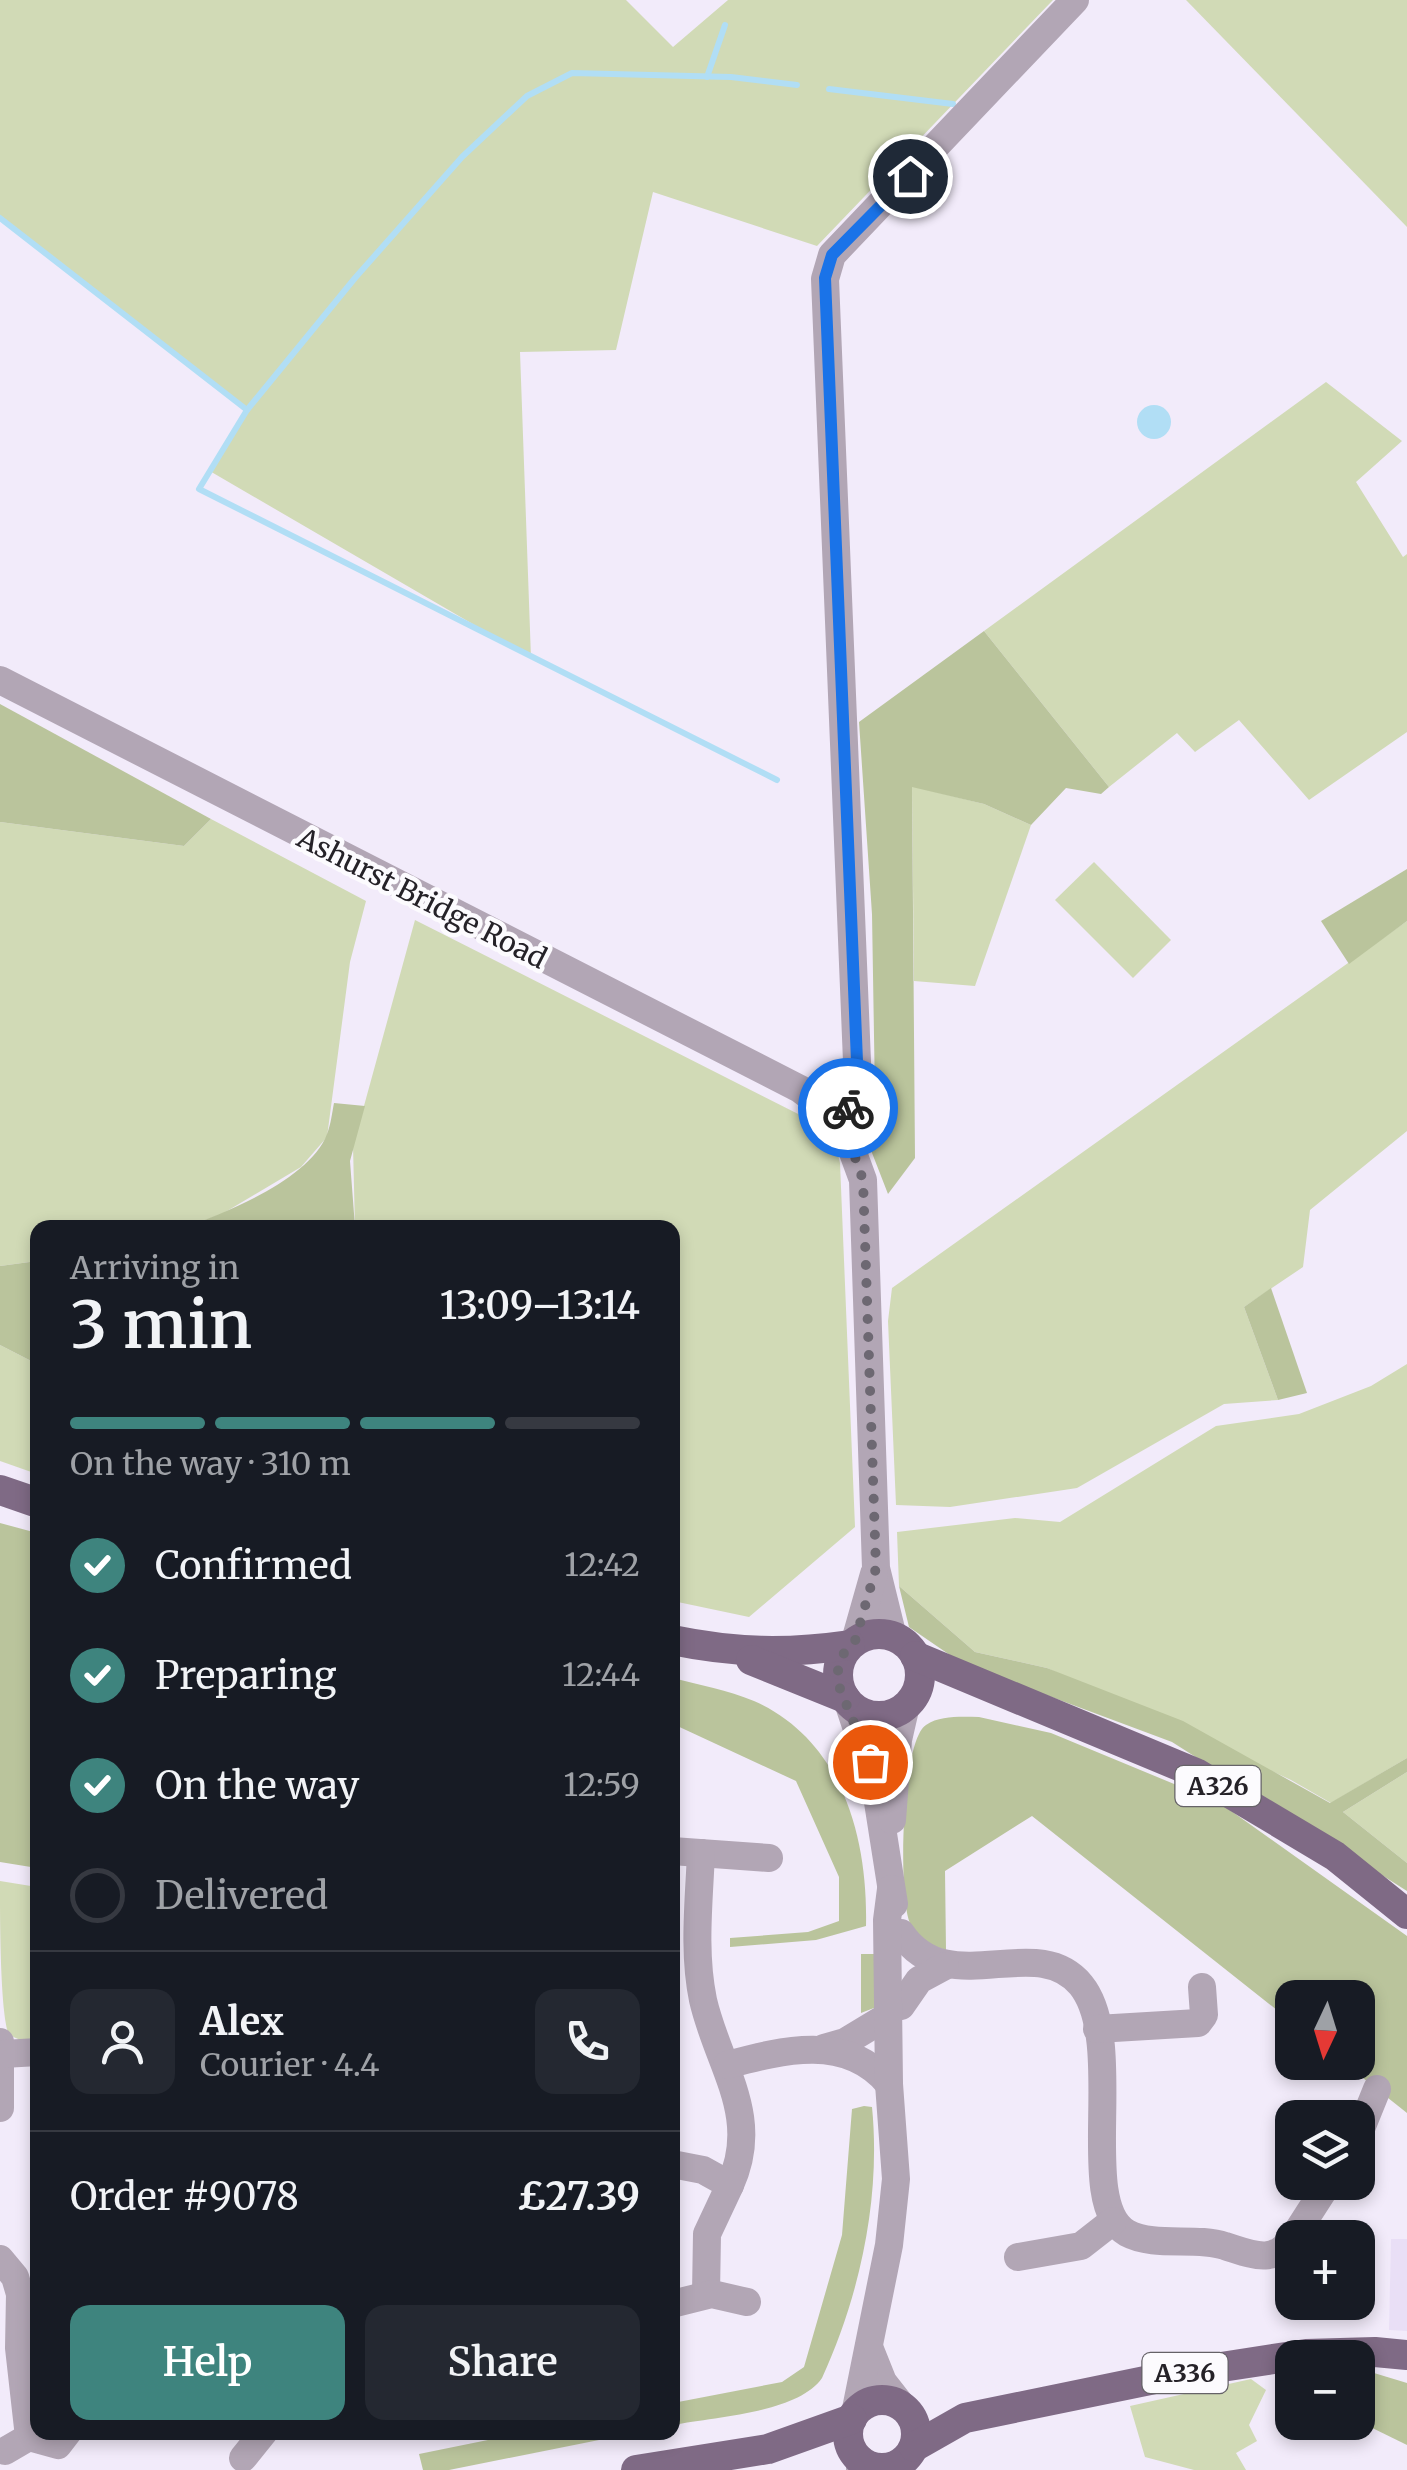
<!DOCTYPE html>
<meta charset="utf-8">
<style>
:root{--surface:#171b24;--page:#242831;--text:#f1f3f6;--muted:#9ea1a6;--line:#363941;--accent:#3e847e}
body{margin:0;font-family:Merriweather,serif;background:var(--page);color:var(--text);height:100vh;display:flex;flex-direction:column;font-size:38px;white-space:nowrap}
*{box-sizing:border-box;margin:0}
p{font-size:32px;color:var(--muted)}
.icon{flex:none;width:55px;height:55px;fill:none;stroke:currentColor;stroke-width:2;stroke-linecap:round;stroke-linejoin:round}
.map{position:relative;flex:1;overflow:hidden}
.panel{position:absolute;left:30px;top:1220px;width:650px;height:1220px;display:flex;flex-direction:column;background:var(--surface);border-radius:20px;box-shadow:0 5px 15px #0003}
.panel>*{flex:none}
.needle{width:65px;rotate:184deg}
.buttons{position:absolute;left:1275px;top:1980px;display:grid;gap:20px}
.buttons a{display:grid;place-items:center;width:100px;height:100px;border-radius:20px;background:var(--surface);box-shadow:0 5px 15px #0003;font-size:50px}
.pin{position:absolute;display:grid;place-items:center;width:85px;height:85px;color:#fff;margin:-42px;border:5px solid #fff;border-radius:50%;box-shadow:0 2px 10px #0007}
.courier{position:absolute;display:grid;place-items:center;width:100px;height:100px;margin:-50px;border:8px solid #1a73e8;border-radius:50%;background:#fff;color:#222;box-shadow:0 2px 12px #0007}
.overview em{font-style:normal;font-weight:600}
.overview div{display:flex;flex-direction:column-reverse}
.overview{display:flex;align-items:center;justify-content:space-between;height:170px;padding:0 40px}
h1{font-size:65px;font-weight:600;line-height:75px}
.bar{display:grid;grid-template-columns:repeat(4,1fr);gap:15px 10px;align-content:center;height:120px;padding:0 40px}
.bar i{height:12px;border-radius:8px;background:var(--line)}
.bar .active{background:var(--accent)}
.bar p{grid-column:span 4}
.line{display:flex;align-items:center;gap:25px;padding:0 40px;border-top:2px solid var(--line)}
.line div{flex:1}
.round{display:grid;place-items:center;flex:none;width:105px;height:105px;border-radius:20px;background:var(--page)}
ol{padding:0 40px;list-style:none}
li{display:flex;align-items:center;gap:30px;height:110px}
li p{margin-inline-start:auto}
li .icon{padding:10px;border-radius:50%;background:var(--accent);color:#fff;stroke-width:4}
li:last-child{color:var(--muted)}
li i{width:55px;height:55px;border:5px solid var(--line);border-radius:50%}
.action{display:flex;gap:20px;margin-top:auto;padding:20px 40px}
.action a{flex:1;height:115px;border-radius:20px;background:var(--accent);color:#fff;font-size:40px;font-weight:600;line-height:115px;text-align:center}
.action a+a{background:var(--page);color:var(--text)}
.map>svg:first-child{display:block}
.built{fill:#e9dff6}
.green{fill:#d1dab6}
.forest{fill:#bac49c}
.water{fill:#b1def5}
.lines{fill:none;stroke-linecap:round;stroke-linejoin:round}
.stream{stroke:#b1def5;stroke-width:6}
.minor{stroke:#b2a6b5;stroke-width:28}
.major{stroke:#7f6a85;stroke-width:30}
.done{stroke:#6d6872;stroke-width:10;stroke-dasharray:0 18}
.route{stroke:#1a73e8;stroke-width:12}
.labels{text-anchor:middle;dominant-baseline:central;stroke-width:9;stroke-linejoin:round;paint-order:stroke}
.shield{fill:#fcfbfe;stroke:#666368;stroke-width:2.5}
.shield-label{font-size:25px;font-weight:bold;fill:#252228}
.street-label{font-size:28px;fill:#252228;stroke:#fcfbfe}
</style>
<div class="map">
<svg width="1407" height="2470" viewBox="0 0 1407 2470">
<rect width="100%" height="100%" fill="#f2ebfa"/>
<!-- built -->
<polygon class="built" points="1391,2239 1407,2239 1407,2331 1389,2330"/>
<!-- green -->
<g class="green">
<polygon points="0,0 626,0 673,47 728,0 1053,0 817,246 653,192 616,350 520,352 531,658 208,470 246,410 46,256 0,215"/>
<polygon points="1186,0 1407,0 1407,227"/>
<polygon points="1326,382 1402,441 1356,482 1403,557 1407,554 1407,732 1309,800 1239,720 1195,752 1177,733 1109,787 984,631"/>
<polygon points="912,786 984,804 1031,825 975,986 914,981"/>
<polygon points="211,819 366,901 350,962 327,1137 301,1167 222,1214 186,1227 38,1228 37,1261 0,1266 0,822 184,846"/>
<polygon points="1094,862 1171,940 1133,978 1055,900"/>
<polygon points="415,920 818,1124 835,1142 840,1163 855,1527 749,1617 673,1601 672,1228 355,1228 353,1146"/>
<polygon points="1407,921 1407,1131 1310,1210 1303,1267 1244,1307 1278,1400 1224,1404 1077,1488 950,1507 896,1505 888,1321 892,1288"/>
<polygon points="0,1345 37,1364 37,1474 0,1461"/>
<polygon points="1407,1364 1407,1758 1331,1803 1291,1780 1047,1668 975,1652 899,1586 897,1532 1015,1518 1060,1522 1216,1426 1299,1414 1371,1386"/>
<polygon points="1407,1772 1407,1863 1343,1812"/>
<path d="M0,1881L37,1887V2042C27,2041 15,2041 8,2032C0,2006 0,1915 0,1881Z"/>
<polygon points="1251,2379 1266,2390 1249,2425 1257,2441 1236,2453 1246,2470 1194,2470 1145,2457 1130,2406"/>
</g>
<!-- forest -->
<g class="forest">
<polygon points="984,631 1109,787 1101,794 1066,788 1031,825 984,804 912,787 915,1158 888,1194 867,1140 875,1096 872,914 859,722"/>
<polygon points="0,704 211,819 184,846 0,822"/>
<polygon points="1407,869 1407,921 1349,964 1321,921"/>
<path d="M334,1103L365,1106L350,1161L355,1227H186C228,1212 311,1178 327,1134C331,1124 332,1113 334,1103Z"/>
<polygon points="37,1261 38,1261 37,1364 0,1345 0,1266"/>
<polygon points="1271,1288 1307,1393 1278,1400 1244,1307"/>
<polygon points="0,1523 37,1533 37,1868 0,1862"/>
<polygon points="899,1586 975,1652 1047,1668 1183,1721 1330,1803 1407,1758 1407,1772 1343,1812 1407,1863 1407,1891 1172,1742 963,1664 909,1627"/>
<path d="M673,1678C699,1685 728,1690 754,1701C842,1740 868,1837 866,1926L816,1940L730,1947V1938L808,1932L839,1921V1877L796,1781L673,1724Z"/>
<path d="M979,1717L1051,1733L1220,1803L1407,1936V2113L1344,2063L1358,2062V1998H1292V2022L1032,1816L945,1871L946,1950C931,1946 917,1939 910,1923C898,1896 901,1741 926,1725C941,1715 962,1717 979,1717Z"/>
<polygon points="861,1954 880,1954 879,2006 861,2013"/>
<path d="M864,2106L872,2107C881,2198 860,2295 822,2378C798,2413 714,2417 673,2425V2403L782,2382L804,2367L842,2235L852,2109Z"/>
<polygon points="1374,2373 1407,2383 1407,2445 1358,2421 1358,2374"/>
<polygon points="522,2433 522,2432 634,2433 449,2470 423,2470 419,2454"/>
</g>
<!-- water -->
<circle class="water" cx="1154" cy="422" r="17"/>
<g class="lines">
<!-- stream -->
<g class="stream">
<polyline points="707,77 725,25"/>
<polyline points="829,89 953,104"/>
<polyline points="0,218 247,410 199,489 777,780"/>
<polyline points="247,410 355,278 462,157 527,96 572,73 731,77 797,85"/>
</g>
<!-- minor -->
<g class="minor">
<polyline points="0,680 800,1089 841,1120"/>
<polyline points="841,1120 858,1086 825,279 832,255 1075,0"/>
<polyline points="841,1120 863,1180 876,1568 893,1637"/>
<polyline points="855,1641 874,1574"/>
<polyline points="848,1702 875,1783 894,1904"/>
<polyline points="892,1820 898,1740 906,1705"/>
<polyline points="672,1851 769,1858"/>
<path d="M701,1853C699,1901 693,1952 703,2000C718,2066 762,2116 730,2185"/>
<path d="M901,1933C948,2003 1036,1930 1081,1985C1128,2043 1075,2204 1127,2233C1155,2248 1195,2236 1225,2246C1251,2254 1274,2266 1292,2238"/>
<polyline points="901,2006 919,1980 945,1966"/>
<polyline points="1097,2029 1198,2023 1204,2015 1202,1987"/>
<polyline points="0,2042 0,2108"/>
<polyline points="824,2048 845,2042 888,2016"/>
<polyline points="3,2054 38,2052"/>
<path d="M727,2065C783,2050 847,2033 889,2084"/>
<polyline points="1358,2136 1377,2089"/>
<polyline points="672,2164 703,2170 730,2185 707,2234 706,2294"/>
<polyline points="1293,2238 1329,2182"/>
<polyline points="1018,2257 1081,2246 1113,2221"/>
<polyline points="0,2259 15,2277 20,2294 19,2348 29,2437 58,2445 68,2432"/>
<polyline points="672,2304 712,2294 747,2302"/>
<polyline points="869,2347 883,2382 901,2405"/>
<polyline points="855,2414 889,2245 896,2179 889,2084 887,1920 891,1889"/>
<polyline points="5,2451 29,2437"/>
<polyline points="243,2458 264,2432"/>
<polyline points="860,2459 860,2470"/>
<polyline points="899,2470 903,2461"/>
</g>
<!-- major -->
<g class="major">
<polyline points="0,1490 38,1503"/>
<circle cx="879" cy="1675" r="41"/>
<path d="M672,1640C735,1653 787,1654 850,1645"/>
<polyline points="915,1656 1196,1773 1335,1856 1407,1914"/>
<polyline points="751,1660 845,1698"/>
<circle cx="882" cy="2434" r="34"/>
<polyline points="914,2447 965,2418 1189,2372 1306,2354 1375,2352 1407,2355"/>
<polyline points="636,2470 768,2449 852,2419"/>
</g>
</g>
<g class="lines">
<!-- done -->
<polyline class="done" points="848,1108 842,1120 863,1180 876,1568 855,1641 844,1653 838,1670 840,1689 870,1762"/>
<!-- route -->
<polyline class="route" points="848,1108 858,1086 825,278 832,255 910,176"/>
</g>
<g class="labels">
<!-- shield labels -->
<g class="shield">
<rect x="1175.5" y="1766" width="85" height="40" rx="8"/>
<rect x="1142.5" y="2353" width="85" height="40" rx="8"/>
</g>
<g class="shield-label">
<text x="1218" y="1786">A326</text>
<text x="1185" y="2373">A336</text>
</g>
<!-- street labels -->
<g class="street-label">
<text transform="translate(422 898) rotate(27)">Ashurst Bridge Road</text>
</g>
</g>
</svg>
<div class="buttons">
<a><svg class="needle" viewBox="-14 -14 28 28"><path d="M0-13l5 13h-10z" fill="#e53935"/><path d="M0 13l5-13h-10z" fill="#9ea1a6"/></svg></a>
<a><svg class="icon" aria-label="layers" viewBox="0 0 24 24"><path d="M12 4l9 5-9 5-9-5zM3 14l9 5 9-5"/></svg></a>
<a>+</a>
<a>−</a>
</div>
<div class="pin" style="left:870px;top:1762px;background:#ea580c"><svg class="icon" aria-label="bag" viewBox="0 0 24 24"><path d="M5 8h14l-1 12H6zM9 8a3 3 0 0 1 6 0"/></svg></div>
<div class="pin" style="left:910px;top:176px;background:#1f2937"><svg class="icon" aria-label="home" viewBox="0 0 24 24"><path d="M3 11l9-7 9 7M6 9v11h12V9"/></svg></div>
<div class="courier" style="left:848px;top:1108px"><svg class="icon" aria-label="bike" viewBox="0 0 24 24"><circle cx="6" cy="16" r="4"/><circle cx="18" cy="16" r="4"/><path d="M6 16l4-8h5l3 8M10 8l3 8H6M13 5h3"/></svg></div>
<section class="panel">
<div class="overview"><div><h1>3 min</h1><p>Arriving in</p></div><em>13:09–13:14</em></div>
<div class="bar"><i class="active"></i><i class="active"></i><i class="active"></i><i></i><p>On the way · 310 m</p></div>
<ol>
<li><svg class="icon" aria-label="check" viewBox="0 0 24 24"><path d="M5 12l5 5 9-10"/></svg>Confirmed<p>12:42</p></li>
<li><svg class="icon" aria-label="check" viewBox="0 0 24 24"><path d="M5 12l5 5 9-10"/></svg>Preparing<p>12:44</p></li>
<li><svg class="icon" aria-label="check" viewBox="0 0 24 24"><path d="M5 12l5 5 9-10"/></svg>On the way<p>12:59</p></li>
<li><i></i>Delivered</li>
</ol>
<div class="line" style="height:180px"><a class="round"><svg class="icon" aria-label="person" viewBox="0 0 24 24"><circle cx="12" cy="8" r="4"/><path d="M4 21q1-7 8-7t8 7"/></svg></a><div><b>Alex</b><p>Courier · 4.4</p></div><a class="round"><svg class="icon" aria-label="phone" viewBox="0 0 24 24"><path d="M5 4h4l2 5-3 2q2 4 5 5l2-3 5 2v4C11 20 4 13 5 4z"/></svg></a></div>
<div class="line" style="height:130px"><div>Order #9078</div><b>£27.39</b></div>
<div class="action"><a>Help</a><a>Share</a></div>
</section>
</div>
